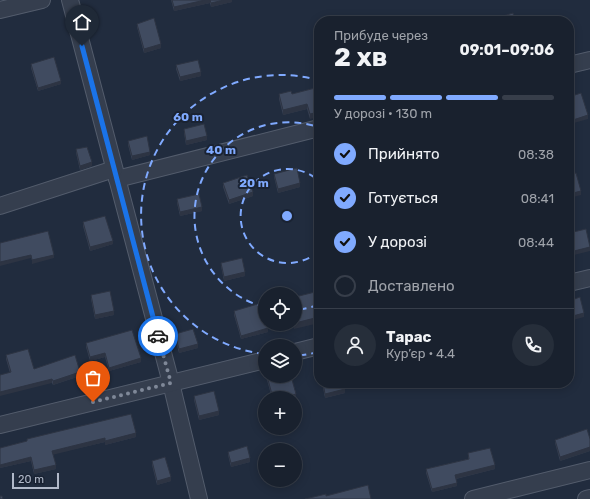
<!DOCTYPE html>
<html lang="uk">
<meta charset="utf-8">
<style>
:root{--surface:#19212e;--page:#262e3a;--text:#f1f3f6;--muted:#9fa3aa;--line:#373e4a;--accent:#80aaff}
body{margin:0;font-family:Rubik,sans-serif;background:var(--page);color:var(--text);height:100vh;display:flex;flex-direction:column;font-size:15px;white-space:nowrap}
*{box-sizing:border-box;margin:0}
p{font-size:13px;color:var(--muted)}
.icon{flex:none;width:22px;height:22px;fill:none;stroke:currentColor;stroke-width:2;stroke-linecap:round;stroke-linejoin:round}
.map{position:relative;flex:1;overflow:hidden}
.details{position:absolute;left:314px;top:16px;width:260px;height:372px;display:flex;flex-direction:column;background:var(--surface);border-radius:16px;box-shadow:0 2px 10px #0003,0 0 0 1px var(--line)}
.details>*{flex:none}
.controls{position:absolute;left:258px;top:287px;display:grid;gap:8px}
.controls a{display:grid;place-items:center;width:44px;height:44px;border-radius:50%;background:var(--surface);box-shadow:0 2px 10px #0003,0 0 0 1px var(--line);font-size:20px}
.scale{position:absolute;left:12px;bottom:10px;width:47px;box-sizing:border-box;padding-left:4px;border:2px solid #b1b9c9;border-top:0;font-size:11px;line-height:14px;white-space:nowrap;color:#b1b9c9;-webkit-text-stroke:3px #1a2333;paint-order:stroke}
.pin{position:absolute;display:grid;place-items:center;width:34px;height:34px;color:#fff;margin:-41px -17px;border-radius:50% 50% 50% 0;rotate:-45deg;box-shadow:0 0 4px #0007}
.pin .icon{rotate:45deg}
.courier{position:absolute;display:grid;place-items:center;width:40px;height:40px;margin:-20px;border:3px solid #1a73e8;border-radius:50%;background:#fff;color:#222;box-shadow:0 1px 5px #0007}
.overview em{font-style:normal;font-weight:700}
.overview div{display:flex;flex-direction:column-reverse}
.overview{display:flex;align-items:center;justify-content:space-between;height:68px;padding:0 20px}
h1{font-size:26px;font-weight:700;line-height:30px}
.bar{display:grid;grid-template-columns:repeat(4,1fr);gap:6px 4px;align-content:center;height:48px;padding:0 20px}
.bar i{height:5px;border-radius:3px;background:var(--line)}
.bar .on{background:var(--accent)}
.bar p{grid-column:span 4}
.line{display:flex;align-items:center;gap:10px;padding:0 20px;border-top:1px solid var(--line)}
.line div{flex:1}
.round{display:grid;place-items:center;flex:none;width:42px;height:42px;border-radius:21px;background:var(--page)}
ol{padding:0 20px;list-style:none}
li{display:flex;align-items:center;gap:12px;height:44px}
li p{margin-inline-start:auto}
li .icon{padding:4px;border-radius:50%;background:var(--accent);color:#111;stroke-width:4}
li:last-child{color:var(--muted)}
li i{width:22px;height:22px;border:2px solid var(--line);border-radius:50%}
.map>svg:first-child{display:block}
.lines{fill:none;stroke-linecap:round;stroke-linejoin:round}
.minor-casing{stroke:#535c6c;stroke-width:18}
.minor{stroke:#353e4e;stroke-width:16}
.wall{fill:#374053}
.shaded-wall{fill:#2d3443}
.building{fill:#404b60;stroke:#2d3443}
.done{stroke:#7f8898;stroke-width:4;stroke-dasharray:0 7.2}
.route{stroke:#1a73e8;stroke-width:5}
.ring{fill:none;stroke:#80aaff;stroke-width:2;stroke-dasharray:7 5}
.centre{fill:#80aaff;stroke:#1a2333;stroke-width:2}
.ring-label{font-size:12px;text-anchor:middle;font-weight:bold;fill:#80aaff;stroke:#1a2333;stroke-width:4;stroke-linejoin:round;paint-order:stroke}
</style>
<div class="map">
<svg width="590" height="499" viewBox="0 0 590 499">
<rect width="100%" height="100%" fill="#212c3e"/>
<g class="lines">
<!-- minor casing -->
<g class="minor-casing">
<g id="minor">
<polyline points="70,0 171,383 199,499"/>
<polyline points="0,10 42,0"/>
<polyline points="569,65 590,60"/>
<polyline points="117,179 319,128"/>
<polyline points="0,206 114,169"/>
<polyline points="569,283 590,278"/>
<polyline points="295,352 319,346"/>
<polyline points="0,425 265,360"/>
<polyline points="473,499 590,470"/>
<polyline points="586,499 590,498"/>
</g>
</g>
<!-- minor -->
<use href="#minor" class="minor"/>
</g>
<!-- wall -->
<g class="wall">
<polygon points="171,0 232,0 232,2 211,7 210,3 174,11"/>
<polygon points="137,24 161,48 144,53 137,27"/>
<polygon points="31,64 61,84 38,91 31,68"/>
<polygon points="176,65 201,76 180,81 176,69"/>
<polygon points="319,87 310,119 307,109 283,115 279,99 279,94 292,94"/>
<polygon points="184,129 207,140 186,145 184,133"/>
<polygon points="128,141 150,155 132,160 128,145"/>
<polygon points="76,149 92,166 80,170 76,153"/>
<polygon points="274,174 300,187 278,193 274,177"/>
<polygon points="223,183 253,196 229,204 223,187"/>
<polygon points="177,199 202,211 180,216 177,203"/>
<polygon points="83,222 113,244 90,251 83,226"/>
<polygon points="586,229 574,255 569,237 569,233"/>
<polygon points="221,263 245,276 224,281 221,266"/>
<polygon points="91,295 114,315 95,319 91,299"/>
<polygon points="234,311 268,332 241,339 234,315"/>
<polygon points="175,334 198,348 179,353 175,338"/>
<polygon points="86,343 141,362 109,371 105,357 90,361 86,347"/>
<polygon points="6,355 34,369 80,376 53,385 52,383 10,373 6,359"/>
<polygon points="267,376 296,398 272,398 267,380"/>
<polygon points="322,383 343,383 345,393 325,398"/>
<polygon points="194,396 219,415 199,420 194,400"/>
<polygon points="136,437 105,445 105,442 53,454 56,469 34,474 31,461 0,468 0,448 27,441 27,439"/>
<polygon points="590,439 590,451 560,461 555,443 555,440"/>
<polygon points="228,452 250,462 231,467 228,455"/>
<polygon points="468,453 495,469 456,479 457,486 432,492 426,473 426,469 468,459"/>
<polygon points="152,461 171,481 157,485 152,465"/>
</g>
<!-- shaded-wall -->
<g class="shaded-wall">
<polygon points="205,0 210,0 210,3 174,11 174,7"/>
<polygon points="224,0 232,0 232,2 211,7 211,3"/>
<polygon points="161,44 161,48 144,53 144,49"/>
<polygon points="201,72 201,76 180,81 180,77"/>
<polygon points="61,81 61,84 38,91 38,88"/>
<polygon points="307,104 307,109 283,115 283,110"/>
<polygon points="319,112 319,117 310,119 310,114"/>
<polygon points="588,115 588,119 570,124 570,121"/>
<polygon points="207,136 207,140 186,145 186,141"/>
<polygon points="150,152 150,155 132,160 132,156"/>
<polygon points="92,162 92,166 80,170 80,166"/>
<polygon points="300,183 300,187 278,193 278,189"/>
<polygon points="581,191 581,195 569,198 569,194"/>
<polygon points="253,192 253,196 229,204 229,200"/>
<polygon points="202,207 202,211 180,216 180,212"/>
<polygon points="113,241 113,244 90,251 90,247"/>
<polygon points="590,247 590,251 574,255 574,251"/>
<polygon points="31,255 31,258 0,266 0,262"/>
<polygon points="54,255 54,258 32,264 32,260"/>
<polygon points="245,272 245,276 224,281 224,277"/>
<polygon points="114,311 114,315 95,319 95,315"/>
<polygon points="584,313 584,317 569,321 569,317"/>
<polygon points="319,317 319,323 294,329 294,324 295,324 295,323"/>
<polygon points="268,328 268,332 241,339 241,336"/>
<polygon points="198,344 198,348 179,353 179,349"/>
<polygon points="105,353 105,357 90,361 90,357"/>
<polygon points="141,358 141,362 109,371 109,368"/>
<polygon points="80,372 80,376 53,385 53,381"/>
<polygon points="52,379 52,383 0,396 0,392"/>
<polygon points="345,389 345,393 325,398 325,394"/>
<polygon points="296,394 296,398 281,398"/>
<polygon points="219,411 219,415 199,420 199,416"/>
<polygon points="136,433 136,437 105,445 105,441"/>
<polygon points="105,438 105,442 52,455 52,451"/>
<polygon points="590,447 590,451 560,461 560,457"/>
<polygon points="31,457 31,461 0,468 0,465"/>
<polygon points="250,458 250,462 231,467 231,463"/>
<polygon points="56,465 56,469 34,474 34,470"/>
<polygon points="495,465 495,469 455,479 455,475"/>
<polygon points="171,477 171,481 157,485 157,481"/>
<polygon points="457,483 457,486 432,492 432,489"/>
</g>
<!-- building -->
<g class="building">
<polygon points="172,0 205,0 174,7"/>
<polygon points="210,0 224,0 211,3"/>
<polygon points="513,13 515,21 493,21 493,19"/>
<polygon points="154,18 161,44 144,49 137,24"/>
<polygon points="54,57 61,81 38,88 31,64"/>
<polygon points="198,60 201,72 180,77 176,65"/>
<polygon points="319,87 319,112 310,114 307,104 283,110 279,94 291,91 292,94"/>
<polygon points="581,93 588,115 570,121 569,97"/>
<polygon points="204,124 207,136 186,141 184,129"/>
<polygon points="147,136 150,152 132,156 128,141"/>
<polygon points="87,147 92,162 80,166 76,149"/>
<polygon points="297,168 300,183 278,189 274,174"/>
<polygon points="576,173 581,191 569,194 569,175"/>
<polygon points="247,175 253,192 229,200 223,183"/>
<polygon points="199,194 202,207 180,212 177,199"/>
<polygon points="105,216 113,241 90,247 83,222"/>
<polygon points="586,229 590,247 574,251 569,233"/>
<polygon points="48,231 54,255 32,260 31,255 0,262 0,243"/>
<polygon points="242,258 245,272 224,277 221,263"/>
<polygon points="110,291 114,311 95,315 91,295"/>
<polygon points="319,291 319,317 295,323 295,297"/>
<polygon points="580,297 584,313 569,317 569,301"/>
<polygon points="261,303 265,317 265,324 267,324 268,328 241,336 234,311"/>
<polygon points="193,329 198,344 179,349 175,334"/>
<polygon points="132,330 141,358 109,368 105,353 90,357 86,343"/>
<polygon points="28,349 34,369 75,355 80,372 53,381 52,379 0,392 0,375 11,372 6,355"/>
<polygon points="267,376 291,376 296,394 281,398 273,398"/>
<polygon points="323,383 343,383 345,389 325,394"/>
<polygon points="214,391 219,411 199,416 194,396"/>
<polygon points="131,414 136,433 105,441 105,438 52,451 56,465 34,470 31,457 0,465 0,448 27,441 27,439 60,431"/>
<polygon points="587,429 590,439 590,447 560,457 555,440"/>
<polygon points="247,446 250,458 231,463 228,452"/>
<polygon points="490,448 495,465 455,475 457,483 432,489 426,469 469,459 468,453"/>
<polygon points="165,457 171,477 157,481 152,461"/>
<polygon points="368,485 371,499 305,499 326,494 326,496"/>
<polygon points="0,496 2,496 3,499 0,499"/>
</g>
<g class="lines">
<!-- done -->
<polyline class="done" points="93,402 171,383 158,336"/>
<!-- route -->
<polyline class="route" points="82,46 158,336"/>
</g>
<!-- distance rings -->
<g class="ring">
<path d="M319 251A47 47 0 1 1 319 181"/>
<path d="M318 305A94 94 0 0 1 295 310M264 307A94 94 0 1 1 318 127"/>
<path d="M318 352A140 140 0 0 1 296 356M264 354A140 140 0 1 1 318 80"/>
</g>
<circle cx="287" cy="216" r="6" class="centre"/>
<g class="ring-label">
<text x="188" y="121">60 m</text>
<text x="221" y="154">40 m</text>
<text x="254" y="187">20 m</text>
</g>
</svg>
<div class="controls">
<a><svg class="icon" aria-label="locate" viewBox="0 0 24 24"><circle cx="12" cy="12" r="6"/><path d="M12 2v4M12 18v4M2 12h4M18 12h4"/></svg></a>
<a><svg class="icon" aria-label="layers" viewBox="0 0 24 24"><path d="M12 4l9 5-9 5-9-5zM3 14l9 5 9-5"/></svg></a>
<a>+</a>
<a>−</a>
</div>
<div class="scale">20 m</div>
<div class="pin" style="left:93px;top:402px;background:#ea580c"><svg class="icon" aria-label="bag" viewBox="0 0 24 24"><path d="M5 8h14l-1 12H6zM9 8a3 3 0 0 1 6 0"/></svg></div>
<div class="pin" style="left:82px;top:46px;background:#1f2937"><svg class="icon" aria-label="home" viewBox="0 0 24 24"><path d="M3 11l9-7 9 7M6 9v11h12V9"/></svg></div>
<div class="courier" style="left:158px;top:336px"><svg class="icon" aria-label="car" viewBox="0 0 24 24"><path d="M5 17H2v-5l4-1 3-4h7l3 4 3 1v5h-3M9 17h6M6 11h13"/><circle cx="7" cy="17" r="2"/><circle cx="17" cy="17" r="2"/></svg></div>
<section class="details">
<div class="overview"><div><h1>2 хв</h1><p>Прибуде через</p></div><em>09:01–09:06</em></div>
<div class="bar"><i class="on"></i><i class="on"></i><i class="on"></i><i></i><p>У дорозі · 130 m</p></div>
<ol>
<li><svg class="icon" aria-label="check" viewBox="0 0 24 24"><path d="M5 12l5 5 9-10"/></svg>Прийнято<p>08:38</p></li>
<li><svg class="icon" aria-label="check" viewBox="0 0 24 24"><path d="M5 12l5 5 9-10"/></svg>Готується<p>08:41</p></li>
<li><svg class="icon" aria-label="check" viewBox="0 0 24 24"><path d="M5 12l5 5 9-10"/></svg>У дорозі<p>08:44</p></li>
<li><i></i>Доставлено</li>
</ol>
<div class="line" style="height:72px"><a class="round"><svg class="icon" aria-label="person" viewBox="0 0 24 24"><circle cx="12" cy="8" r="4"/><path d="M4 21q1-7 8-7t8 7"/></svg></a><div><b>Тарас</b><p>Кур’єр · 4.4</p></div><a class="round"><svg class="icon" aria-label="phone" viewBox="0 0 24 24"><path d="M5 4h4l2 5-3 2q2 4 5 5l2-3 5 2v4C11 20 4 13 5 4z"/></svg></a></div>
</section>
</div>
